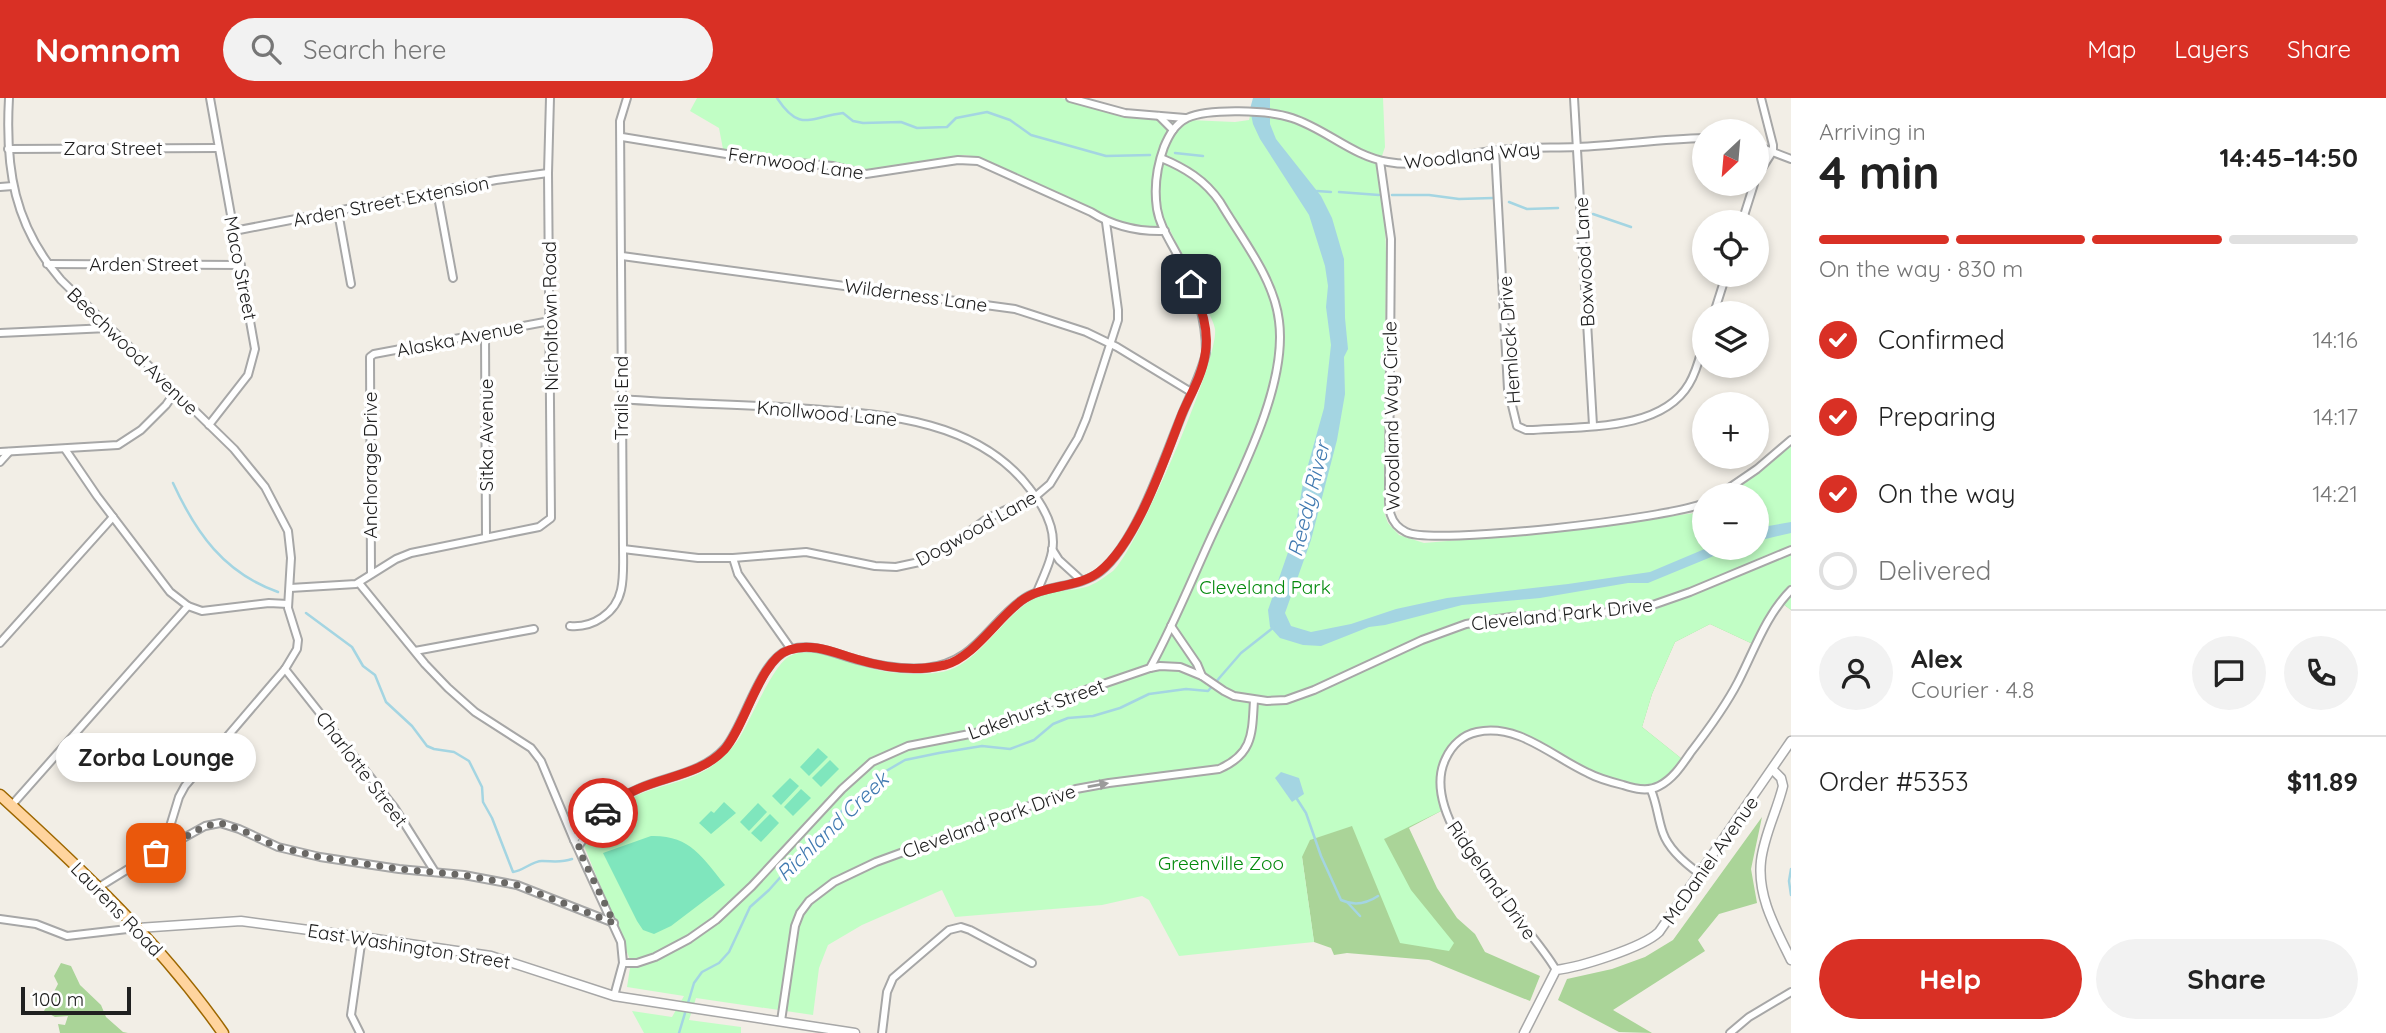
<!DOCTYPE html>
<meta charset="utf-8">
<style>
:root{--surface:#fff;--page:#f2f2f2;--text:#222;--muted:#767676;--line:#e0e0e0;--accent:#d93025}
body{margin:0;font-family:Quicksand,sans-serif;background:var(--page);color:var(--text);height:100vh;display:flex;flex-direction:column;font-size:26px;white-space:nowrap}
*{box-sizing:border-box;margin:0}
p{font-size:23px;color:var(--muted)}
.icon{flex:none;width:38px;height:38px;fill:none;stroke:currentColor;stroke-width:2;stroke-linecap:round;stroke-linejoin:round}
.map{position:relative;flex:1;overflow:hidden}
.panel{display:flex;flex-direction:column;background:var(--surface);width:595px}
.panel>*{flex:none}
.needle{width:46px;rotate:206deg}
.tools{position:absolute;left:1692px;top:21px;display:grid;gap:14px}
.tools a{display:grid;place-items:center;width:77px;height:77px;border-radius:50%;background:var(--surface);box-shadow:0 4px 10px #0003;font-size:35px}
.scale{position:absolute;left:21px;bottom:18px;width:110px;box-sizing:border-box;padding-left:7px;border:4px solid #202020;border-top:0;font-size:19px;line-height:24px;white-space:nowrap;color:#202020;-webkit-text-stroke:5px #fff;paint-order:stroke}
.pin{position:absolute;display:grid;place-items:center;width:60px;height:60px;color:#fff;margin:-30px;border-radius:14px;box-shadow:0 4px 10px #0006}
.courier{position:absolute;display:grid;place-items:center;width:70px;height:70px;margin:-35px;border:5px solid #d93025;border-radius:50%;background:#fff;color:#222;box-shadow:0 2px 9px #0007}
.bubble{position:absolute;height:49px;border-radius:24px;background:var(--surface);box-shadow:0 4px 10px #0003;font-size:23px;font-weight:800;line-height:49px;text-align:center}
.overview em{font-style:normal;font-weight:800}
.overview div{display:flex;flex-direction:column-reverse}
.overview{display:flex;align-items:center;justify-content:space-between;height:119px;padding:0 28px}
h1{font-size:46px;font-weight:800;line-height:52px}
.bar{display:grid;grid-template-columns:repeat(4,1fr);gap:10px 7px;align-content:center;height:84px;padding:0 28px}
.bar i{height:9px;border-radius:5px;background:var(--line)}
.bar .current{background:var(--accent)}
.bar p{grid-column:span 4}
.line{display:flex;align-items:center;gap:18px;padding:0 28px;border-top:2px solid var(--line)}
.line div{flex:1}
.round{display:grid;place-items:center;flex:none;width:74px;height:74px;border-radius:37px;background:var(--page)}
ol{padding:0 28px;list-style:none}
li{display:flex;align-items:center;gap:21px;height:77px}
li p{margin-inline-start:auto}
li .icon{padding:7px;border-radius:50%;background:var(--accent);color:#fff;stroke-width:4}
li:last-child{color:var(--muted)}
li i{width:38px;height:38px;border:4px solid var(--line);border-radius:50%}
.button{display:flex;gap:14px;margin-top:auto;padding:14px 28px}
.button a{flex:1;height:80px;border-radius:42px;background:var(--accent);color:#fff;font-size:28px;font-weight:800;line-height:80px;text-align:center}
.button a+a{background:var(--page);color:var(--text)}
header{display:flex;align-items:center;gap:42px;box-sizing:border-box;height:98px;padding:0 35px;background:var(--accent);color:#fff}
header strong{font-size:33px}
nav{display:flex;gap:38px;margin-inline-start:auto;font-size:24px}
.search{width:490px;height:63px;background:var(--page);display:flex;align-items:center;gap:18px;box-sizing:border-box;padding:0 24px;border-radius:38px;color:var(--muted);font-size:26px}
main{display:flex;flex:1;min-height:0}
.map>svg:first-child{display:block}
.forest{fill:#aad498}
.park{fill:#c1fec5}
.pitch{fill:#7fe6bd}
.water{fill:#a4d5e2}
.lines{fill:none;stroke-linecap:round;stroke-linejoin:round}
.stream{stroke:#a4d5e2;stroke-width:2.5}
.minor-casing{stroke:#a7a7a7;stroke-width:10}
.tertiary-casing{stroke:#a7a7a7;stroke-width:11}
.primary-casing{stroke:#9d6700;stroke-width:13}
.minor{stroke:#fff;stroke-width:6}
.tertiary{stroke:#fff;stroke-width:8}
.primary{stroke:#ffd49e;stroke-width:10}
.oneway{fill:#9b9b9b}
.done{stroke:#6a6865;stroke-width:7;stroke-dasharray:0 12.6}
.route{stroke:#d93025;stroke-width:9}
.labels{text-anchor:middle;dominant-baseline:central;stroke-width:7;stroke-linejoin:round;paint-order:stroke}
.street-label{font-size:19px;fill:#202020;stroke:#fff}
.park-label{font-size:19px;fill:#038a0c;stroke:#fff}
.water-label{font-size:21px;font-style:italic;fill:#417ab1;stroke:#fff}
</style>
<header>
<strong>Nomnom</strong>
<div class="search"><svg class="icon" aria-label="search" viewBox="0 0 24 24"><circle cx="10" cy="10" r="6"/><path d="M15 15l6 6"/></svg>Search here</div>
<nav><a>Map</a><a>Layers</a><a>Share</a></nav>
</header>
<main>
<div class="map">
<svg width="1791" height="935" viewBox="0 0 1791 935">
<rect width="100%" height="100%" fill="#f2eee6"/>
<!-- forest -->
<g class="forest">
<path d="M1774,466L1791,512L1778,502L1755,547L1710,526L1675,544L1652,596L1642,629L1682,661C1677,668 1671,676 1664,681C1658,684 1649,684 1643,685C1579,693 1508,588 1450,647C1433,665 1436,691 1441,713L1409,730L1437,790L1457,820L1475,836L1485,854L1540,878L1530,903L1429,862L1347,855L1334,857L1331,850L1314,844L1302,759L1274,659Z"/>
<polygon points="1762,719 1751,771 1757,805 1719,816 1698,842 1705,853 1613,912 1652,935 1619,934 1558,902 1567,881 1612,871 1645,859 1673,842"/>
<polygon points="61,865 71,868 80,887 101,907 106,919 123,934 128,935 60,935 58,926 65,927 68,918 55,919 44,913 58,886 54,878"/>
</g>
<!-- park -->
<path class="park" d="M697,0H1061L1102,12L1166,21L1235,24L1249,22L1254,0H1383L1385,49L1377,73L1385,124L1386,156L1384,414L1388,425L1399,437L1424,445L1539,435L1695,415L1704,410V450H1757V397H1726L1740,389L1791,347V512L1778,502L1755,547L1710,526L1675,544L1652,596L1642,629L1682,661C1675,670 1663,686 1650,689C1640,691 1628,686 1619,683C1607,679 1595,676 1584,670C1546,649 1495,607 1454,644C1433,662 1435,689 1441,713L1384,741L1411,792L1454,845L1449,853L1400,845L1352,728L1310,742L1302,759L1314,844L1179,858L1149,802L1142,798L1102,807L955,819L942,792L862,827L828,847L819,870L813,917L696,900L689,922L741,929V935H644L632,913L672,919L684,898L627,889L631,864L583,745C599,722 621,702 648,693C670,685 697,681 716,665C723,659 732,651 738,642C750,624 773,566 790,558C814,546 853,567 877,572C894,576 929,578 946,573C976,566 1002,521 1030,503C1046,492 1068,494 1086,489C1094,487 1106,478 1113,473C1137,451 1219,262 1215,231C1214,225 1210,217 1207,212C1196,184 1182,157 1169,130L1124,126L1108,120L1071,100L979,59L964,57L866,72L840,65L781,61L723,51L719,30L690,13Z"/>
<!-- pitch -->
<g class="pitch">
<polygon points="818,650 828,659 809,678 800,669"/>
<polygon points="830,662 839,671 821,689 812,680"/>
<polygon points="790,680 799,688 781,707 772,698"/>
<polygon points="801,691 811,700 793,718 784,709"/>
<polygon points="724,704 736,715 711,736 699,725 711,713 714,715"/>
<polygon points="758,705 767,714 749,733 740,724"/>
<polygon points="770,716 779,725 761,744 751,735"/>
<path d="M651,738C690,737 702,759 725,787L671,828L654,836L643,832L637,823L603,755Z"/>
</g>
<!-- water -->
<g class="water">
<polygon points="1253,0 1270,0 1270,26 1276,41 1321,98 1332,120 1344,161 1345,220 1348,251 1344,259 1345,296 1337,342 1311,442 1285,515 1291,528 1311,534 1351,526 1396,511 1447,500 1568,486 1650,474 1707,450 1733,450 1648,485 1628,485 1540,500 1462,507 1385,527 1369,529 1321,548 1303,547 1280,540 1270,529 1268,512 1294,437 1303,385 1324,310 1331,247 1326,209 1328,188 1325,168 1309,117 1260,41 1253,26 1250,11"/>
<polygon points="1791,424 1791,435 1757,443 1757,430"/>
<polygon points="1281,674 1299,680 1304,696 1292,704 1275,680"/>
</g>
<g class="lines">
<!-- stream -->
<g class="stream">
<path d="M777,0C800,35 810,19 843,15L853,23L863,25L901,24L917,30L947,29L956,20L987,14L1010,22L1031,37L1106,58L1150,57"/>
<polyline points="1175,55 1203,58"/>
<polyline points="1317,93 1331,94"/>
<polyline points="1339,94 1379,97"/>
<polyline points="1392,97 1429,97 1459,101 1493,100"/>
<polyline points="1509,104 1527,111 1558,110"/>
<polyline points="1593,116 1631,129"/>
<path d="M173,385C196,435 224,475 278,494"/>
<path d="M306,515L352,549L363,568L375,577L386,604L412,628L427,648L434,651L454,654L469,663L482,689L483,704L492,720L513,774C523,773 532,763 542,763C553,763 561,765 572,761"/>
<path d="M1297,701L1306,715L1321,758L1341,802C1354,808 1366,806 1378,798"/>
<polyline points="1791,771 1789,783 1791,797"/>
<polyline points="1348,805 1360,818"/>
<polyline points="679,935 694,885 702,874 719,865 729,854 750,809 769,792 825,729 881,676 905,662 939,655 982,648 1010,651 1034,642 1053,626 1068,620 1093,618 1120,610 1149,596 1186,591 1208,593 1241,555 1274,529"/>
</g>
<!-- minor casing -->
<g class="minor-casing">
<g id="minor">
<path d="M9,0C5,71 14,127 61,182L234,351L265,389L288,433L291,460L288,510L298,542L297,551L285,571L185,688L179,699L168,735L159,752L99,789"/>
<polyline points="1070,0 1125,15 1185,20"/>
<polyline points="1574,0 1593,327"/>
<polyline points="1159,18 1173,32"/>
<path d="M622,39L763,62L833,68L866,76L958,62L978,63L1091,114C1113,128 1138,134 1165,133"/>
<polyline points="1757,48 1791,61"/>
<polyline points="8,51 218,50"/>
<path d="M1495,52L1508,291L1517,328L1526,332H1533C1581,328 1661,334 1689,286C1697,273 1700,258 1704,244"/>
<path d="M1380,63L1391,141L1389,387C1389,406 1386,424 1406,434C1432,448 1673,420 1704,405"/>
<polyline points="1757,78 1773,53 1773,47 1761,0"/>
<polyline points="0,89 13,88"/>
<polyline points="437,93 453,180"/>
<polyline points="338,114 351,186"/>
<polyline points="1742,124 1754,86"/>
<polyline points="234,133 496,82 548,75"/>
<polyline points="622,158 1015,211 1086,234 1117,249 1191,294"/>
<polyline points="47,166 241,167"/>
<polyline points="1714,215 1726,177"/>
<polyline points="0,235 108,230"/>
<polyline points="485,236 486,438"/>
<path d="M621,301C680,306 738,306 797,310C878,316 976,319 1030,391C1041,405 1053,425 1053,444C1053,460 1043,479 1037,494"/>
<polyline points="209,327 248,277 255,251 210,0"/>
<polyline points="65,351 97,398 170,494 188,508 202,513 269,505 288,506"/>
<polyline points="0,354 118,347 141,332 166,307 175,294"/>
<polyline points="0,364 9,354"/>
<polyline points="1719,397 1757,371 1791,342"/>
<polyline points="623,451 698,460 733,460 806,454 875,468 896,469 924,463 948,449 988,420 1036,398 1050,386 1078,340 1086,321 1118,222 1118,212 1106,124"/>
<polyline points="1052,451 1059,462 1081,482"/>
<polyline points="733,460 738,476 791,551"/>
<polyline points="371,476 370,259 374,256 550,223"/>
<polyline points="359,485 425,566 448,590 475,614 531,650 541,663 574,742 621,844 623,865 614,898"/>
<polyline points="290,490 356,486 396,461 411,455 539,429 551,420 548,75 550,0"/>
<path d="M570,528C593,530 616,515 621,492C624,479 623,464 623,451L620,23L627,0"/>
<polyline points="1171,528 1197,566 1202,578"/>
<polyline points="0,545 113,419"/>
<polyline points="415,553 534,531"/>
<polyline points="1150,570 1160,568 1180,569 1202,578 1224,593 1234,598 1267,603 1286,602 1314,592 1422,542 1466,526 1511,519 1612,514 1647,509 1690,494 1791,452"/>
<polyline points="285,571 394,709 435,774"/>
<path d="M1651,692C1657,706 1658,721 1663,735C1669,752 1686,766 1700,776"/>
<polyline points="11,708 188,508"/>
<path d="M574,742C591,722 616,700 640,690C668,678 703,675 725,650C745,627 760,559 791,551C814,545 836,556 858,562C880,568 903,572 926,570C976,564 986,528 1022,502C1045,485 1079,491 1101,473C1138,442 1164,359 1183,314C1191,295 1201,276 1206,255C1206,218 1196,193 1179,160C1171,144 1160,129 1157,111C1154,91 1157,68 1164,49C1169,37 1175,26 1187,20C1209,10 1269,12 1292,20C1326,31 1352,58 1388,64C1424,71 1462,56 1498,52C1524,49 1551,50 1577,49C1620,47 1662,41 1704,40"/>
<polyline points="163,746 178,743 205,728 220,725 239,731 278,749 320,759 399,771 464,777 517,787 614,825"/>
<polyline points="578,749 596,722"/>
<polyline points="0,821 36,826 67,838 136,830"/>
<path d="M623,865H637L655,859L689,841L716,822L752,788L842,691L872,664L908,648L980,634L1068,598L1150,570C1172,530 1190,486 1209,444C1236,384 1288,290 1279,223C1274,180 1241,140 1220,104C1205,82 1185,70 1161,60"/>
<path d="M1556,872C1527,820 1414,723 1446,660C1452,647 1463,637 1477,634C1518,625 1553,659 1588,675C1599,681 1611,684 1623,687C1635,691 1648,694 1659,688C1673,681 1682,667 1691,654C1708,632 1725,609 1738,584C1754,553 1766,517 1791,492"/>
<path d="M781,923L795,828L800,815L809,803L834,784L876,764L1076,691L1109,685L1219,671C1254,656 1252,634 1254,602"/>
<polyline points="360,935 351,917 362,839"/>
<polyline points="882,935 887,894 893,880 949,832 961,829 970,832 1032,865"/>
<polyline points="1730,935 1749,919 1791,894"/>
</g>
</g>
<!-- tertiary casing -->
<g class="tertiary-casing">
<g id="tertiary">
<path d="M1773,672L1781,680L1783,688C1777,713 1764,737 1761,763C1757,799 1776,831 1791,862"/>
<polyline points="138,830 241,823 362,839 491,858 614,898 855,935"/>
<path d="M1524,935L1556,872C1580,869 1642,850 1659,834L1791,643"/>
</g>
</g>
<!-- primary casing -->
<g class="primary-casing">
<path id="primary" d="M0,697C81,771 160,845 223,935"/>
</g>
<!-- minor -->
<use href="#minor" class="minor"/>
<!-- tertiary -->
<use href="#tertiary" class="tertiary"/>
<!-- primary -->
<use href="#primary" class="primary"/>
</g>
<!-- one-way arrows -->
<defs><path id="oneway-solid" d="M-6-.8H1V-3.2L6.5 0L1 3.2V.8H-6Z" transform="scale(1.75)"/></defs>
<use class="oneway" href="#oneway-solid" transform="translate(1098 687) rotate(-10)"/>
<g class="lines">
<!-- done -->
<polyline class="done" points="156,755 163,746 178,743 205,728 220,725 239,731 278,749 320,759 399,771 464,777 517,787 614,825 578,750 603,715"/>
<!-- route -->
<path class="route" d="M603,715C614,705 624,696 638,691C667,678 701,676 724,652C745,629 760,561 789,552C812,544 835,555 856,561C885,570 915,574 945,567C973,560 997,521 1021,503C1043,486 1077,491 1099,474C1137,445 1165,360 1182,316C1190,297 1202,278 1205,257C1210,232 1201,209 1191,186"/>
</g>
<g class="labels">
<!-- street labels -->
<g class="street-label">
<text x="113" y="50">Zara Street</text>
<text transform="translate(1472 57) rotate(-6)">Woodland Way</text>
<text transform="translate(796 65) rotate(8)">Fernwood Lane</text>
<text transform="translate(391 103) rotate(-11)">Arden Street Extension</text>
<text transform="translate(1584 164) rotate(-93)">Boxwood Lane</text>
<text x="144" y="166">Arden Street</text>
<text transform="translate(241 170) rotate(79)">Maco Street</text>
<text transform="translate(916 197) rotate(8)">Wilderness Lane</text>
<text transform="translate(550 218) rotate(-91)">Nicholtown Road</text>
<text transform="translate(460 240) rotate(-11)">Alaska Avenue</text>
<text transform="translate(1509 242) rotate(-94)">Hemlock Drive</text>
<text transform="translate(133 253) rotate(44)">Beechwood Avenue</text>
<text transform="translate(621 300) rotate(-90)">Trails End</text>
<text transform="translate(827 315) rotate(5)">Knollwood Lane</text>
<text transform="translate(1391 318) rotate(-91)">Woodland Way Circle</text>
<text transform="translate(486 337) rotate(-90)">Sitka Avenue</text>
<text transform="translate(370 367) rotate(-90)">Anchorage Drive</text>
<text transform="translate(976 430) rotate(-29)">Dogwood Lane</text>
<text transform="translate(1562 516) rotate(-6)">Cleveland Park Drive</text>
<text transform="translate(1036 611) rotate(-20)">Lakehurst Street</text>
<text transform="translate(362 671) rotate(53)">Charlotte Street</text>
<text transform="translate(989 723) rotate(-20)">Cleveland Park Drive</text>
<text transform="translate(1710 762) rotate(-55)">McDaniel Avenue</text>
<text transform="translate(1492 782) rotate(55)">Ridgeland Drive</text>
<text transform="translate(117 811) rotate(46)">Laurens Road</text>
<text transform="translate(409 848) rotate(9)">East Washington Street</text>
</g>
<!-- park labels -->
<g class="park-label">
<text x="1265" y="489">Cleveland Park</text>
<text x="1221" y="765">Greenville Zoo</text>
</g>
<!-- water labels -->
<g class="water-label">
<text transform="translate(1308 401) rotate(-76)">Reedy River</text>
<text transform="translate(832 728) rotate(-44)">Richland Creek</text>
</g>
</g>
</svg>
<div class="tools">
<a><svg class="needle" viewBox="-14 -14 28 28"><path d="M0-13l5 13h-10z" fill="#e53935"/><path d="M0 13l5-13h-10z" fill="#767676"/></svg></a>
<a><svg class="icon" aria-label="locate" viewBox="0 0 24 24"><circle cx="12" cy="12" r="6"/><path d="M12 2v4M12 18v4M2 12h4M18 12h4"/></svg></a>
<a><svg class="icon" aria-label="layers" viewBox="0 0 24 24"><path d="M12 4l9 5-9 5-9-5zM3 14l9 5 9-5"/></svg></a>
<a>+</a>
<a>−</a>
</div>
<div class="scale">100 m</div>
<div class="pin" style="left:156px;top:755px;background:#ea580c"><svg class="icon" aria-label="bag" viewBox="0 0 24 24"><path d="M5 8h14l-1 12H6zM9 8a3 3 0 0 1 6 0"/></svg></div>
<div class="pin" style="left:1191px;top:186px;background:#1f2937"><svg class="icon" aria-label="home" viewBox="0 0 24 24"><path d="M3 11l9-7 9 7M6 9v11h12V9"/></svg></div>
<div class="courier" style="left:603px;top:715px"><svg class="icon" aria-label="car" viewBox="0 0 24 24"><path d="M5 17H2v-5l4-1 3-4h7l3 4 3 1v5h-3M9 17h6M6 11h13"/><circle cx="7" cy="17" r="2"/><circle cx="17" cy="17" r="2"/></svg></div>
<div class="bubble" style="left:56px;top:635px;width:200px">Zorba Lounge</div>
</div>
<section class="panel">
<div class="overview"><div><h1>4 min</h1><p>Arriving in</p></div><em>14:45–14:50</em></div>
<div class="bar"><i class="current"></i><i class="current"></i><i class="current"></i><i></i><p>On the way · 830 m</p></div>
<ol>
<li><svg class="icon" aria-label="check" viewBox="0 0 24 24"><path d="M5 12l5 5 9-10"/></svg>Confirmed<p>14:16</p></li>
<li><svg class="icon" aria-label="check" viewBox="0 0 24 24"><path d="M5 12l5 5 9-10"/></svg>Preparing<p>14:17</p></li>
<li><svg class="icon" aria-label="check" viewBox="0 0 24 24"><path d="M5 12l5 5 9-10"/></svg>On the way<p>14:21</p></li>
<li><i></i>Delivered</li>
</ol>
<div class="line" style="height:126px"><a class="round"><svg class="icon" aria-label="person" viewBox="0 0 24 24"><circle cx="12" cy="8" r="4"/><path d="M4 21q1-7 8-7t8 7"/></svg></a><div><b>Alex</b><p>Courier · 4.8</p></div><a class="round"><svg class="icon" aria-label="chat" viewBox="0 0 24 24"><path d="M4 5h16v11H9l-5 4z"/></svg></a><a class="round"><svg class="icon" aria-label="phone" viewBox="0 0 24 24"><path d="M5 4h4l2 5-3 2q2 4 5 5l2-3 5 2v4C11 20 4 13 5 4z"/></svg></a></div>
<div class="line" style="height:91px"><div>Order #5353</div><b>$11.89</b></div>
<div class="button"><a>Help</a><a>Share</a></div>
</section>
</main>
